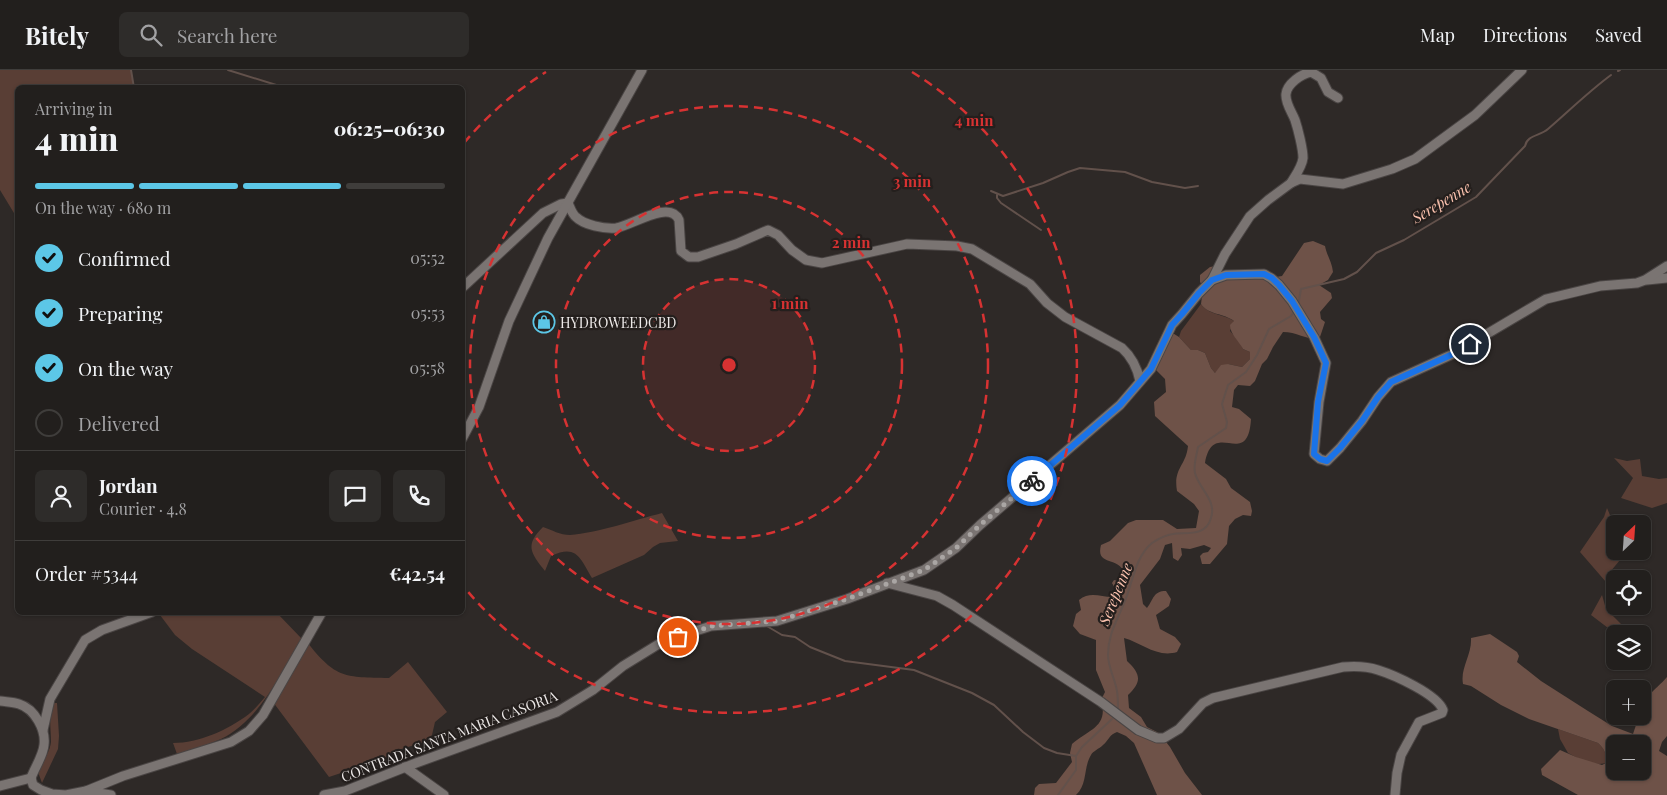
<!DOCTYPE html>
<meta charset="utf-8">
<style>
:root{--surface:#221f1d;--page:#2e2c2a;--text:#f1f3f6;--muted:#a2a2a4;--line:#3f3d3b;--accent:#5cc7e7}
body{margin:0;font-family:"Playfair Display",serif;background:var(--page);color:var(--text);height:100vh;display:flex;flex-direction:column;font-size:19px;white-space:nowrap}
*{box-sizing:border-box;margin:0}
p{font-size:16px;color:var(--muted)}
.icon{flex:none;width:28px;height:28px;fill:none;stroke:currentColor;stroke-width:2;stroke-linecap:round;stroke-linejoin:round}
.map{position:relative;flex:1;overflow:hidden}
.details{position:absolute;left:15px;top:15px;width:450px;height:530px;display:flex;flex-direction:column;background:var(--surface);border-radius:8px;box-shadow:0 1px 4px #0004,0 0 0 1px var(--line)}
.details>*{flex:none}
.needle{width:32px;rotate:25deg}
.tools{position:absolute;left:1606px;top:445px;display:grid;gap:10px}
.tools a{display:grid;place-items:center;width:45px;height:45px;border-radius:8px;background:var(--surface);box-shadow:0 1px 4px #0004,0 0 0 1px var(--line);font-size:25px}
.pin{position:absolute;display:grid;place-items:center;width:42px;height:42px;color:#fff;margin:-21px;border:2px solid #fff;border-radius:50%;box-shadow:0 1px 5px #0007}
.courier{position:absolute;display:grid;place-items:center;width:50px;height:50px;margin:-25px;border:4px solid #1a73e8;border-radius:50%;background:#fff;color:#222;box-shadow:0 1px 6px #0007}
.head em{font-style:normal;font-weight:800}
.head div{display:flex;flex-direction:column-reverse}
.head{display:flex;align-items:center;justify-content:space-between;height:85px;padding:0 20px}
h1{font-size:32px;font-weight:800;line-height:38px}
.bar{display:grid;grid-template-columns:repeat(4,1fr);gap:8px 5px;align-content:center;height:60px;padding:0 20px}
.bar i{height:6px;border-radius:4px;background:var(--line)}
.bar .selected{background:var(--accent)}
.bar p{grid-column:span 4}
.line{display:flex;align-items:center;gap:12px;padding:0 20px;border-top:1px solid var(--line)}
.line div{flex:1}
.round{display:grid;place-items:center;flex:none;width:52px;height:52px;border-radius:8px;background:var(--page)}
ol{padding:0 20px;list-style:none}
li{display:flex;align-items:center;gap:15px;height:55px}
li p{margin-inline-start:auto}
li .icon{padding:5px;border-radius:50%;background:var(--accent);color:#111;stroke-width:4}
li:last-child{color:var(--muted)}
li i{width:28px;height:28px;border:2px solid var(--line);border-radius:50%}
header{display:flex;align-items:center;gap:30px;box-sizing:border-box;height:70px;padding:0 25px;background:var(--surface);border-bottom:1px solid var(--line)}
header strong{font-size:24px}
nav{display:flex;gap:28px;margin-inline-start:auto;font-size:18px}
.search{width:350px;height:45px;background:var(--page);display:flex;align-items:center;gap:12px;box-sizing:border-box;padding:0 18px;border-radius:8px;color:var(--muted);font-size:19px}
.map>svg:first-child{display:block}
.green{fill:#593e35}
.forest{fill:#6e5248;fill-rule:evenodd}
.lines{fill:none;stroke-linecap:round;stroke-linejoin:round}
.stream{stroke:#62514b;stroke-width:2}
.minor-casing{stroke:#4a4544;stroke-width:11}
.minor{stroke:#7a7472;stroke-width:9}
.done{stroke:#aaa6a4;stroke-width:5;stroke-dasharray:0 9}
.route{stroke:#1a73e8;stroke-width:6}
.ring{fill:none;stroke:#d73232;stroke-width:2.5;stroke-dasharray:9 6}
.labels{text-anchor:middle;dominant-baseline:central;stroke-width:4.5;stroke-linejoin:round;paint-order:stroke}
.poi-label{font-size:14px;fill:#ede9e8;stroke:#241f1d;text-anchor:start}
.street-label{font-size:14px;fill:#ede9e8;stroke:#241f1d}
.water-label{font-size:15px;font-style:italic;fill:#fbc2ae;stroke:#241f1d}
.centre{fill:#d73232;stroke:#241f1d;stroke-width:2.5}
.ring-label{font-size:15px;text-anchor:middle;font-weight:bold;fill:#d73232;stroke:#241f1d;stroke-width:4.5;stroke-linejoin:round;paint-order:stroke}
</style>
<header>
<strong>Bitely</strong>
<div class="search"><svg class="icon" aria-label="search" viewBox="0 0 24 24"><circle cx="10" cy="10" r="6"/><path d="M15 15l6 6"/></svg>Search here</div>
<nav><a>Map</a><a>Directions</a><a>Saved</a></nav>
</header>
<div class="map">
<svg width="1667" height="725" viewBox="0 0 1667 725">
<rect width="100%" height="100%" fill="#2e2927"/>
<!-- green -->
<g class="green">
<polygon points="0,0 131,0 133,17 18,18 17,148 0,120"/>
<path d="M1201,234C1208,245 1224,244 1234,251L1230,261L1240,272L1243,279L1250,282V289L1242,297L1228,294L1215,303L1211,298L1205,283L1198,280H1191L1179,267L1181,261Z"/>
<polygon points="1614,388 1627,391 1640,389 1642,406 1659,409 1667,408 1667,433 1652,438 1621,428 1633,408"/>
<polygon points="1607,438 1615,457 1615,481 1619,481 1620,490 1610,502 1606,512 1580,482 1604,447"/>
<path d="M662,443L678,471L660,473L653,477L644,485L592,508C580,488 577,474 551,486L545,501C530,482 525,475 543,457C552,460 560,465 570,465C597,463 635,450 662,443Z"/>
<polygon points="1602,525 1606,539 1631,564 1616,564 1591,545"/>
<path d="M165,542L277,543L302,569C281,603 259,651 221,669C207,675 191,679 177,684L173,673C199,673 228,660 249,644C255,639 260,633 265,627L192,579L175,565L160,545Z"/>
<path d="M307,572C336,609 345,607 389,608L408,592L447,642L435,652L432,665L424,672L395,681L383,691L371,696L356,698L329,707L273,632Z"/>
<path d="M54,633H57L59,666L58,679L42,713L38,702C42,692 50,682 51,672C51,658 48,647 54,633Z"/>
<path d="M1558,659L1598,673C1604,678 1606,684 1608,692C1596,698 1579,689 1568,683L1560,669Z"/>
</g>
<!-- forest -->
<g class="forest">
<path d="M1313,171L1325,176C1327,186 1332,192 1333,202L1328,210L1319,215L1331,223L1332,228L1320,242L1321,249L1325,252L1319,270C1306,269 1296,262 1283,262L1273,277L1267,289L1262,294L1255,311L1250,316L1238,315L1234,320L1232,337L1239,339L1251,349C1248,401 1213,347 1205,393L1226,409L1231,418L1250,432L1252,441L1251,446L1243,445L1235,449L1229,456L1227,474L1210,494H1202L1200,486L1203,483L1208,482L1211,478L1204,475L1190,479L1181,478L1182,485L1178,491L1173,488L1172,473L1165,475L1160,489L1140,515L1143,534L1147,538C1154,529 1153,521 1166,521L1171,529L1169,536L1156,545L1160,559L1175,567L1181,574L1177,582C1157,588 1142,573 1124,568L1127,591C1141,604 1142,612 1128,625L1129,638L1141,647L1147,657L1159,663L1170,677L1185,703L1202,725H1157L1134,673L1126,666L1117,662C1109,665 1109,670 1103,675C1099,679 1093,681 1091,685C1083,698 1088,714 1076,725H1034L1035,718L1039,714L1056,713L1072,692L1070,683L1072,674C1089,659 1109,657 1101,630L1105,622L1096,600V570L1080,564L1073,556L1076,544L1081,540L1079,530C1092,519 1105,530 1119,526L1112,513L1114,510L1122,512L1126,507C1121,484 1095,498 1101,475L1110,471L1128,453L1136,450H1163L1177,459L1196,458L1199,441L1194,434L1177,421C1173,398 1186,396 1188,376L1155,346L1154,332L1166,322L1165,309L1156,300V293L1171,262L1179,267L1191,280H1198L1205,283L1211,298L1215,303L1221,295L1228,294L1242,297L1250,289V282L1243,279C1239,271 1230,264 1230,255L1234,251C1224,243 1208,245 1201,234L1202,226L1206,221L1200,212V205L1210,197L1216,196L1218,205L1254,199L1262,200L1270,208L1282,206L1304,173Z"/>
<path d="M1490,564L1517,582L1519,586L1517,592L1541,611L1588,641L1612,656L1633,664L1639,646H1642C1642,626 1655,621 1667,607V666L1662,672L1659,681L1667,686V725H1578L1542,705L1541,699L1560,680L1576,687L1602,695L1608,692C1606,684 1604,678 1598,673L1529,649L1501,635L1471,616L1463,614C1460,598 1472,585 1471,568ZM1615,674H1642V701H1615Z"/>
</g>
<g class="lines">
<!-- stream -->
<g class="stream">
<polyline points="131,0 134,18"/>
<polyline points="228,0 286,18"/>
<polyline points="1618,1 1620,0"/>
<polyline points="991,121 1003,126 1043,113 1068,102 1080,98 1125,102 1152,112 1185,118 1198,116"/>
<polyline points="997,125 997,128 1001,133 1041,160"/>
<path d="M1298,236L1301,219L1344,209L1357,202L1376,183L1404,170L1476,127L1525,76C1527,65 1540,66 1548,59C1569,41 1588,22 1611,5"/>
<polyline points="765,555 782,565 795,567 810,577 845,591 914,600 972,623 994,635 1023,662 1044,678 1057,683 1076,686"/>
<path d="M1118,640C1118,634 1118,627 1117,621C1115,609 1108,597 1108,585C1108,562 1119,548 1126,528C1133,510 1136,486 1152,473C1158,469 1165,465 1173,464C1186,462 1206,467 1211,448C1217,430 1199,419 1195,403C1193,395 1197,384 1198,377L1226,358L1227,352L1222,334L1228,315L1246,302L1257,285L1269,259L1291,246L1295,240"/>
<polyline points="1058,725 1076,700 1076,686 1082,677 1112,649"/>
</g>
<!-- minor casing -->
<g class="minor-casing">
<g id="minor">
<path d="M1291,113C1295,106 1302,97 1303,88C1303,79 1298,59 1295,50C1292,42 1285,33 1286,24C1287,14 1301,4 1311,2L1321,8L1328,22L1338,28"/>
<polyline points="1212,210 1225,184 1250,146 1268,130 1291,113 1300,109 1343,114 1392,99 1415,89 1475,45 1522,0"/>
<polyline points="1647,210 1667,208"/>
<path d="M462,218L543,143L561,134L568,133C570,137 572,144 576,147C584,155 604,159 616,158C631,156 670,129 679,150L681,181L689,187H698L736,174L768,160L778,165L792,180L806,190L822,193L907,174L957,176L972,179L1030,214L1047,233L1065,247L1122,278C1132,287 1137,297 1140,311"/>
<polyline points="462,369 479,337 509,251 548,168 642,0"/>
<path d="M887,513L937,526L953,535L1101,632L1138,660L1157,668H1164L1179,659L1203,633L1213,628L1343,597C1354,596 1366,596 1378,600C1394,605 1437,624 1443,640L1442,643L1419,652L1401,685L1397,703L1395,725"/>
<path d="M0,631C6,632 13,632 19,634C35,639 46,660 44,675C43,686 35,697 31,708"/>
<polyline points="43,660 50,629 85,570 102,560 152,542"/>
<polyline points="405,697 444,725"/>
<polyline points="31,708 33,715 41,720 52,724 66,725 86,721 123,706 231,672 249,661 263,645 322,542"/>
<polyline points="0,716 31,708"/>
<polyline points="86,721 111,725"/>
<polyline points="324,725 345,721 416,693 557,642 593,620 623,596 662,572 711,556 777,551 847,529 924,500 956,478 980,455 1120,335 1151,299 1172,255 1182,244 1199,223 1212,210 1226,205 1264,204 1271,208 1279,215 1292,231 1314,267 1326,293 1319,332 1314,384 1320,389 1327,391 1340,378 1362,351 1378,327 1391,312 1453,284 1546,229 1600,216 1637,213 1645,210 1667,196"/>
</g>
</g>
<!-- minor -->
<use href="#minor" class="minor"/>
</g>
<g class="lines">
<!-- done -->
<polyline class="done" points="678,567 712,556 777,551 847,529 924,500 956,478 980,455 1032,411"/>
<!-- route -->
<polyline class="route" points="1032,411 1120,335 1151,299 1172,255 1182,244 1199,223 1212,210 1226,205 1264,204 1272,208 1279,215 1292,231 1314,267 1326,293 1318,332 1314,384 1320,389 1327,391 1340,378 1362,351 1378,327 1391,312 1453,284 1470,274"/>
</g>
<!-- distance rings -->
<circle cx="729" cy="295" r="86" fill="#d73232" fill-opacity=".12"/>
<g class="ring">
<circle cx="729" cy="295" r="86"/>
<circle cx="729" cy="295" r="173"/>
<circle cx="729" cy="295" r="259"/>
<path d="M464 73A346 346 0 0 1 546 2M912 2A346 346 0 1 1 464 517"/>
</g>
<!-- icons -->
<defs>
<g id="shop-ring" transform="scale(1.125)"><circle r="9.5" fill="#241f1d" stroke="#5cc7e7" stroke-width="1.5"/><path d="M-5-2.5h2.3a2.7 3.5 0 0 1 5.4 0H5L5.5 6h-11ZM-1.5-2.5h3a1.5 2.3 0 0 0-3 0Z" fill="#5cc7e7"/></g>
</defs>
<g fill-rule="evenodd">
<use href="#shop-ring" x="544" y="252"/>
</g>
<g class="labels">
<!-- poi labels -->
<g class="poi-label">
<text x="560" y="252">HYDROWEEDCBD</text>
</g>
<!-- street labels -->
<g class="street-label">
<text transform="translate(449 666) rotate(-21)">CONTRADA SANTA MARIA CASORIA</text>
</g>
<!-- water labels -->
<g class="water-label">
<text transform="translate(1441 132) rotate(-31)">Serepenne</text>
<text transform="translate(1115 524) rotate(-68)">Serepenne</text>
</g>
</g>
<circle cx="729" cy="295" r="8" class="centre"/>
<g class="ring-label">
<text x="974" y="56">4 min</text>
<text x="912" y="117">3 min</text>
<text x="851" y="178">2 min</text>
<text x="790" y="239">1 min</text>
</g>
</svg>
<div class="tools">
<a><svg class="needle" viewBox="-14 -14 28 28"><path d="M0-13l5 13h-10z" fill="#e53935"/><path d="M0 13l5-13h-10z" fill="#a2a2a4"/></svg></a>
<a><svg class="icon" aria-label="locate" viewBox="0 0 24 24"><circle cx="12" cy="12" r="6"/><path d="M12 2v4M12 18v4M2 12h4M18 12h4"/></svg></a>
<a><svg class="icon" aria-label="layers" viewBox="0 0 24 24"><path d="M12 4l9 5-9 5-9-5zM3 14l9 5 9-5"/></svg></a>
<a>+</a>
<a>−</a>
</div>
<div class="pin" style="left:678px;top:567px;background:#ea580c"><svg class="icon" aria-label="bag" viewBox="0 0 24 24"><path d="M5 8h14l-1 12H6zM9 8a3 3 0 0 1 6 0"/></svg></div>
<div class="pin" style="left:1470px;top:274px;background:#1f2937"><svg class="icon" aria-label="home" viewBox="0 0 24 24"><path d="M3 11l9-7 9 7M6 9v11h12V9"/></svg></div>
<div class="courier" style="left:1032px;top:411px"><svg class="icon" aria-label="bike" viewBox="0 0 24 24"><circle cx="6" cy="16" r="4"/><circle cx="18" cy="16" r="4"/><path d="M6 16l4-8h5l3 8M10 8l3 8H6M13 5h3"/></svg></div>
<section class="details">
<div class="head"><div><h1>4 min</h1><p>Arriving in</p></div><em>06:25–06:30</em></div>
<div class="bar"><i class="selected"></i><i class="selected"></i><i class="selected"></i><i></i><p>On the way · 680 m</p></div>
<ol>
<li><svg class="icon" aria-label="check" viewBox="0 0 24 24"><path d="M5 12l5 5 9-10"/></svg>Confirmed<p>05:52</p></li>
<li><svg class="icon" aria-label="check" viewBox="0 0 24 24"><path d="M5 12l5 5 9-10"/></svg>Preparing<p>05:53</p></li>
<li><svg class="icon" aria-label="check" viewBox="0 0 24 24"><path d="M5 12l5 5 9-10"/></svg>On the way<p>05:58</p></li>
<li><i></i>Delivered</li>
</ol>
<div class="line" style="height:90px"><a class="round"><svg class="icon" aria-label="person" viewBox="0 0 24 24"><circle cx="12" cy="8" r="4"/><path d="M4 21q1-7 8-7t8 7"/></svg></a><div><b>Jordan</b><p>Courier · 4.8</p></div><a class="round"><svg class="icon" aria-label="chat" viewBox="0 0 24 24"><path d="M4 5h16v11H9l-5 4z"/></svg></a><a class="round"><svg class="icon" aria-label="phone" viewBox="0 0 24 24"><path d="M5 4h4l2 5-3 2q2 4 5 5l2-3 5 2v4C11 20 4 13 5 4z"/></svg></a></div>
<div class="line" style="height:65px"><div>Order #5344</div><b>€42.54</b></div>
</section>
</div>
